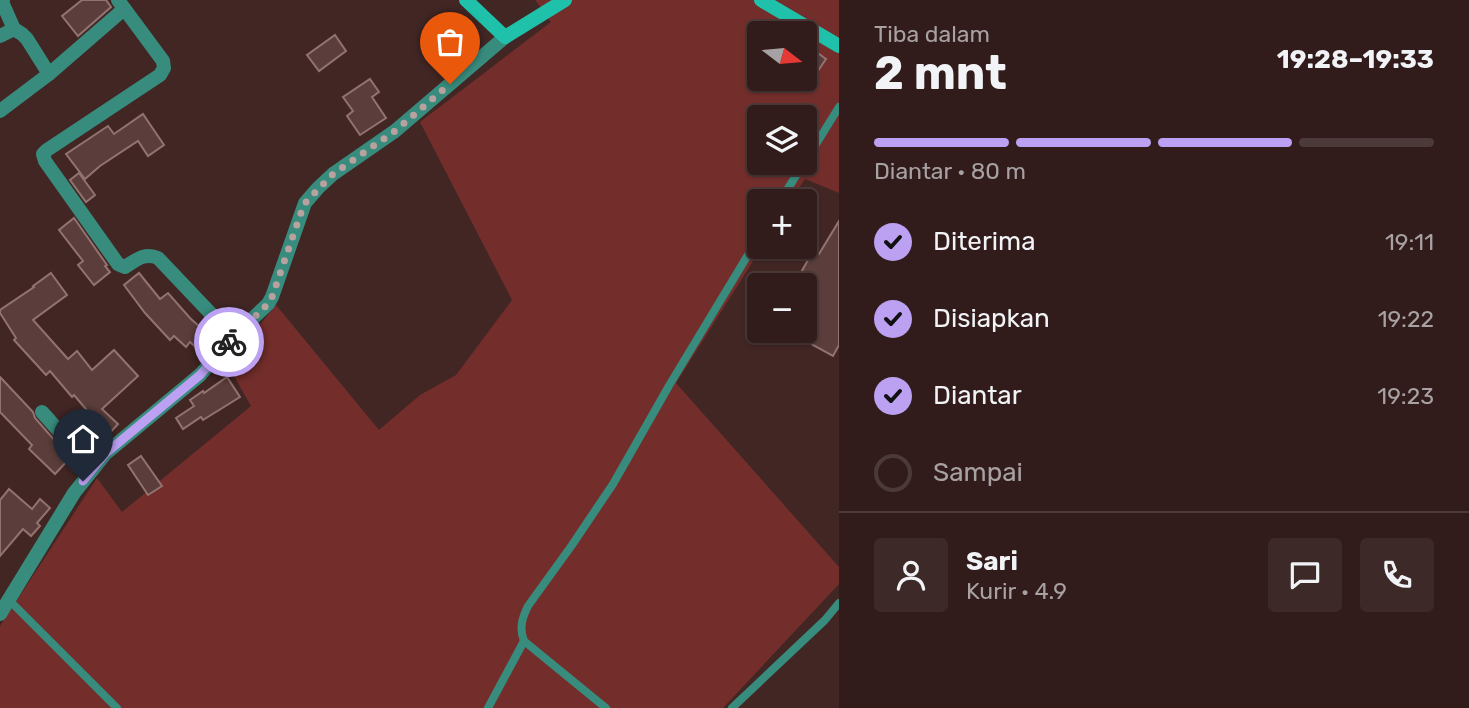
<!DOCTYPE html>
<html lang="id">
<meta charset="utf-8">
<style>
:root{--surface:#311c1b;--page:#3d2928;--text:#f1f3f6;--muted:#a8a1a3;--line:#4c3a3a;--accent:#bca0f2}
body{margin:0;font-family:Rubik,sans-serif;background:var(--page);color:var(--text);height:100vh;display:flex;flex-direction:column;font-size:26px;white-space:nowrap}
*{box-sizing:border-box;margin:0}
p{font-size:23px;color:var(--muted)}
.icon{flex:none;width:38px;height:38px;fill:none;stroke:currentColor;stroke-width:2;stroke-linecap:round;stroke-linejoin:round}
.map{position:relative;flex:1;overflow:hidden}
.details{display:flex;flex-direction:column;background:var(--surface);width:630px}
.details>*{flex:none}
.needle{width:46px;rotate:106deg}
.buttons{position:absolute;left:747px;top:21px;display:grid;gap:14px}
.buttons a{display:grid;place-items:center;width:70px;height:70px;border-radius:7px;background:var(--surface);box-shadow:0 2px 5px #0004,0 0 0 2px var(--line);font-size:35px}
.pin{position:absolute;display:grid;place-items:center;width:60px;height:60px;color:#fff;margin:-72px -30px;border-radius:50% 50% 50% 0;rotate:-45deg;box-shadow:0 0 7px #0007}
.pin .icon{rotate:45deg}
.courier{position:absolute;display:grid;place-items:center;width:70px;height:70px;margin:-35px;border:5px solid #bca0f2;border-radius:50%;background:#fff;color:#222;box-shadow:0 2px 9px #0007}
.head em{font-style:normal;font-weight:700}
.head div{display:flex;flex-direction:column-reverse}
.head{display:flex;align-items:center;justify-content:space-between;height:119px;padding:0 35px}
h1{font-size:46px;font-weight:700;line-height:52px}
.bar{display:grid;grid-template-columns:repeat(4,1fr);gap:10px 7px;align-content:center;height:84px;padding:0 35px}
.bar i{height:9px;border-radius:5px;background:var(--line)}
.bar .current{background:var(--accent)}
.bar p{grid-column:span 4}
.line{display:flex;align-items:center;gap:18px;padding:0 35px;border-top:2px solid var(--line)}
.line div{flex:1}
.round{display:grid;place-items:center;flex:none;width:74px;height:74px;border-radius:7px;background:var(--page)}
ol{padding:0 35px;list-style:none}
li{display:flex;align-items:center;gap:21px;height:77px}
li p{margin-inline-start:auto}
li .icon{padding:7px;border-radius:50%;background:var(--accent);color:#111;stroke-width:4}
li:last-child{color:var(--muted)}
li i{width:38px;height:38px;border:4px solid var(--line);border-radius:50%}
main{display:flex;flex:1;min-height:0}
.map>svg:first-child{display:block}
.green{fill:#732e2b;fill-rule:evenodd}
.building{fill:#5b3e3b;stroke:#937370;stroke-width:2}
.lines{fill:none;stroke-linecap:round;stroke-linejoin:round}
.lane{stroke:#388c7e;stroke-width:8}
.street{stroke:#388c7e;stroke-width:14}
.secondary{stroke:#1fc1aa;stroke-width:14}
.done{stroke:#b8a2a0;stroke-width:7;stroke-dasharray:0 12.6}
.route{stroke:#bca0f2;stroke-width:9}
</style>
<main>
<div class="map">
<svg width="839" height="708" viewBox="0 0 839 708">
<rect width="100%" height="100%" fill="#412624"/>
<!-- green -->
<path class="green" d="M535,0H839V193L805,179L790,201H760V247H762L676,383L839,567V584L723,708H0V626L97,478L122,512L251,406L227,364L276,305L379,430L420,395L456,375L512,300L420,122L551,22ZM760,33H805V79H760ZM760,117H805V163H760Z"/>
<!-- building -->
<g class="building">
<polygon points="82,0 106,0 111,7 78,36 62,16"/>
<polygon points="335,35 346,51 319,71 307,55"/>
<polygon points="815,51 826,59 805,90 805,67"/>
<polygon points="370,79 379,92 372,97 386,118 360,135 347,116 353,111 343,97"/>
<polygon points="143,114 164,145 148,156 138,141 100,166 85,179 66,154 108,126 114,134"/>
<polygon points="79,173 95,195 86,202 70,180"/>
<polygon points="74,218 107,265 105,266 110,272 94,285 78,265 83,261 59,230"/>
<polygon points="839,221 839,345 833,356 800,338 805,331 805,285 794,285 813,251 819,254"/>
<polygon points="51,273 67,295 33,320 68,359 77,351 92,370 114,350 138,376 102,409 118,424 108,435 74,395 72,397 50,371 46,375 14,340 16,338 0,313 0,310 34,287 33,286"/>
<polygon points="139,273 160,299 168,293 190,318 201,328 199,330 209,339 199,350 190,342 186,347 174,336 170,340 145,313 124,285"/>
<polygon points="0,377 33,412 35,418 70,458 55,474 29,449 32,445 0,412"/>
<polygon points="227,377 240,397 203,420 201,417 183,429 176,418 194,406 190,400 203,391 204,393"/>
<polygon points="141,456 162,486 148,495 128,465"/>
<polygon points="9,489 32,509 40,499 50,508 37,523 40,526 31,536 23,529 0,556 0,500"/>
</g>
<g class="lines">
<!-- lane -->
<g class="lane">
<polyline points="805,162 839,107"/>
<polyline points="780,201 804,163"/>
<polyline points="9,600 117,708"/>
<polyline points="488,708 524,641"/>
<path d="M606,708L524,641C519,628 522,618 528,606L572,545L613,484L670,384L760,235"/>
<polyline points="732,708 825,620 839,603"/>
</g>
<!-- street -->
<g class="street">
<polyline points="3,0 2,2 14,29"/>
<path d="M118,0L163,61L164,68L160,75L47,150L43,154L45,161L118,264L125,267C136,260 145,252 158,258L233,337"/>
<polyline points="0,36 14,29 22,34 27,39 49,74"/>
<polyline points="0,111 49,74 124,9"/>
<polyline points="42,412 93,469"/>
<polyline points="0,614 74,493 106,453 200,375 233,337 268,304 272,297 305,203 318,188 333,174 395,131 505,37"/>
</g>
<!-- secondary -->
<g class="secondary">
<polyline points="466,0 505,37 565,0"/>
<polyline points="761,0 839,46"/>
</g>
</g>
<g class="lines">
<!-- done -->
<polyline class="done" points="229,342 268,304 272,297 304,204 333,174 395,131 450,84"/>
<!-- route -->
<polyline class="route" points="83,481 106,453 200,375 229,342"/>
</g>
</svg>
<div class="buttons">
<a><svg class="needle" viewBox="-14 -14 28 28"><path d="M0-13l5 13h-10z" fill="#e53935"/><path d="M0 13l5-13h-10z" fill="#a8a1a3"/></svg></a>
<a><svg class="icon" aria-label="layers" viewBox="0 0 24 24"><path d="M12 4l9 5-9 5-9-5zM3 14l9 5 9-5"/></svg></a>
<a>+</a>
<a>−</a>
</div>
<div class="pin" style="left:450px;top:84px;background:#ea580c"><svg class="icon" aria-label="bag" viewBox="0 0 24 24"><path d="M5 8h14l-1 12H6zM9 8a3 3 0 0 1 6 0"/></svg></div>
<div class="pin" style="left:83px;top:481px;background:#1f2937"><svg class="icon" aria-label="home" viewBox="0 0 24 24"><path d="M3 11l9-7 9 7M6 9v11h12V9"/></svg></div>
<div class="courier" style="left:229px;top:342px"><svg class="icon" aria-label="bike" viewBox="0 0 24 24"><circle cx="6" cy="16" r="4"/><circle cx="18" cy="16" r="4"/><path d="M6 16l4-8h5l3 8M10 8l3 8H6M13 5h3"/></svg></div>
</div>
<section class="details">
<div class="head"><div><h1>2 mnt</h1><p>Tiba dalam</p></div><em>19:28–19:33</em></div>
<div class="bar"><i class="current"></i><i class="current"></i><i class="current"></i><i></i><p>Diantar · 80 m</p></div>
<ol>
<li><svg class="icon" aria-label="check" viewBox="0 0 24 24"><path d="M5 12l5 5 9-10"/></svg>Diterima<p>19:11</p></li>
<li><svg class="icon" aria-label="check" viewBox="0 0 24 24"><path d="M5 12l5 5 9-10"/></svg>Disiapkan<p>19:22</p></li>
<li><svg class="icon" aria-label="check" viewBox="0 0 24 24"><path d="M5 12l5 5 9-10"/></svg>Diantar<p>19:23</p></li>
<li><i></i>Sampai</li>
</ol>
<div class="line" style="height:126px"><a class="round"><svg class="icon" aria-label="person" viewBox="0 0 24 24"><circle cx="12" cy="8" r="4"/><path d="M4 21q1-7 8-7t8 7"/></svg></a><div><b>Sari</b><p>Kurir · 4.9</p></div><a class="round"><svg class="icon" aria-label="chat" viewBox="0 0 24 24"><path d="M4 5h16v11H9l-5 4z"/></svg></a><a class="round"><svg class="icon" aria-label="phone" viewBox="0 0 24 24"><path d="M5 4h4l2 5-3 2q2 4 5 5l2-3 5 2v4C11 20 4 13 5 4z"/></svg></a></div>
</section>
</main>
